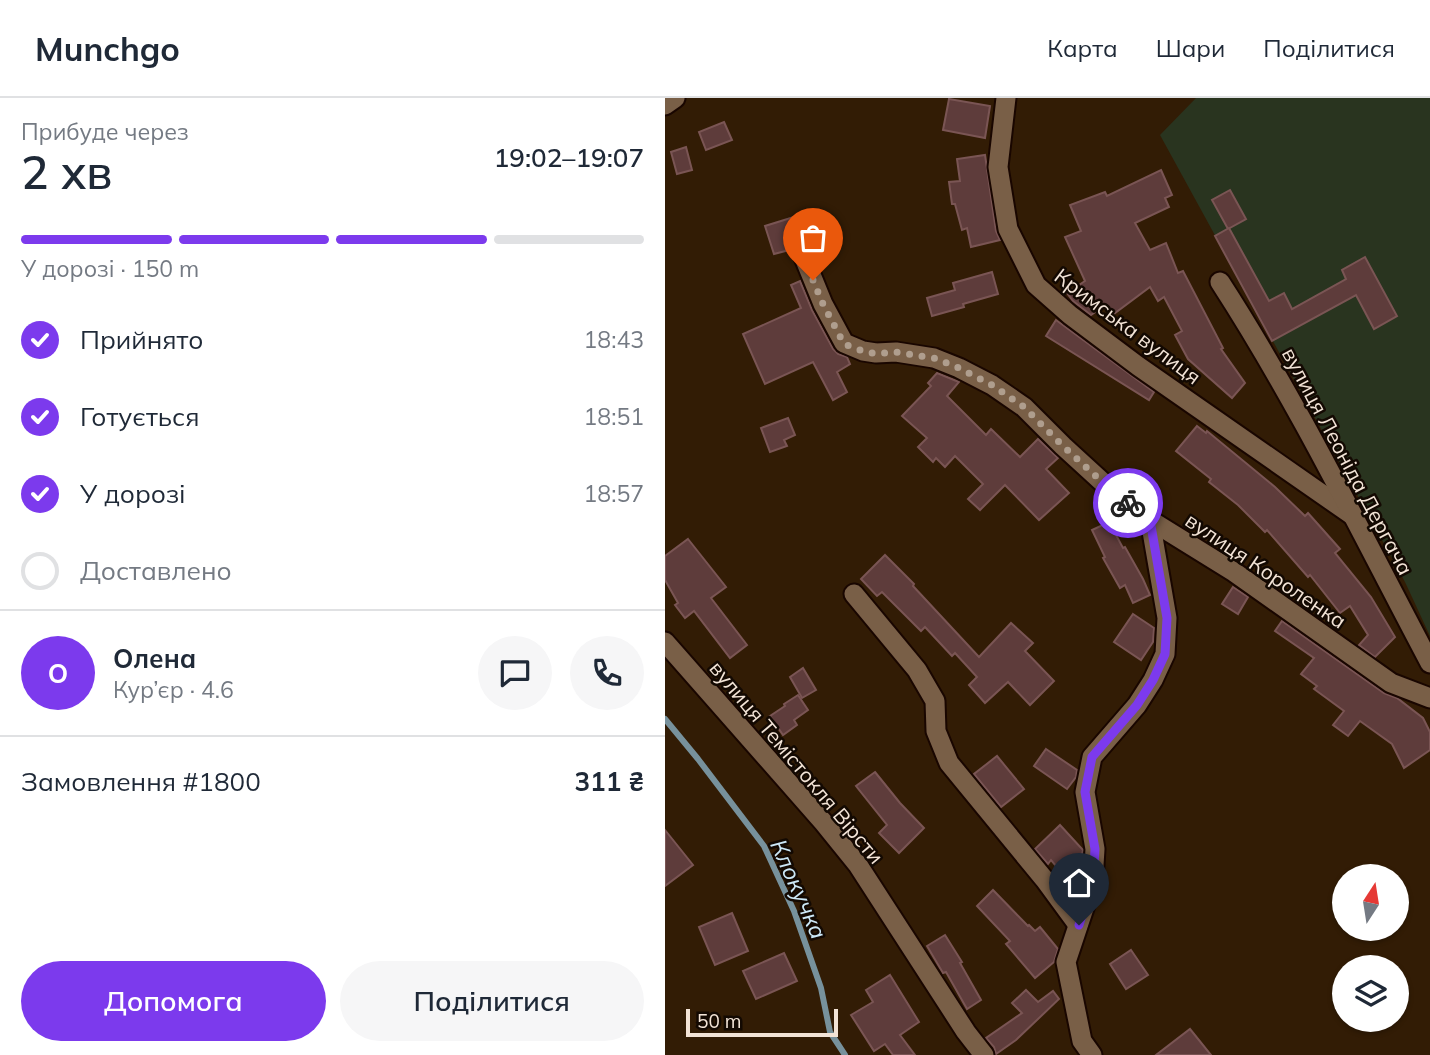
<!DOCTYPE html>
<html lang="uk">
<meta charset="utf-8">
<style>
:root{--surface:#fff;--page:#f6f6f7;--text:#1f2937;--muted:#747a83;--line:#e0e1e3;--accent:#7c3aed}
body{margin:0;font-family:Mulish,sans-serif;background:var(--page);color:var(--text);height:100vh;display:flex;flex-direction:column;font-size:26px;white-space:nowrap}
*{box-sizing:border-box;margin:0}
p{font-size:23px;color:var(--muted)}
.icon{flex:none;width:38px;height:38px;fill:none;stroke:currentColor;stroke-width:2;stroke-linecap:round;stroke-linejoin:round}
.map{position:relative;flex:1;overflow:hidden}
.side{display:flex;flex-direction:column;background:var(--surface);width:665px}
.side>*{flex:none}
.needle{width:46px;rotate:12deg}
.fabs{position:absolute;left:667px;top:766px;display:grid;gap:14px}
.fabs a{display:grid;place-items:center;width:77px;height:77px;border-radius:50%;background:var(--surface);box-shadow:0 2px 5px #0004;font-size:35px}
.scale{position:absolute;left:21px;bottom:18px;width:152px;box-sizing:border-box;padding-left:7px;border:4px solid #f3e4d7;border-top:0;font-size:19px;line-height:24px;white-space:nowrap;color:#f3e4d7;-webkit-text-stroke:5px #130902;paint-order:stroke}
.pin{position:absolute;display:grid;place-items:center;width:60px;height:60px;color:#fff;margin:-72px -30px;border-radius:50% 50% 50% 0;rotate:-45deg;box-shadow:0 0 7px #0007}
.pin .icon{rotate:45deg}
.courier{position:absolute;display:grid;place-items:center;width:70px;height:70px;margin:-35px;border:5px solid #7c3aed;border-radius:50%;background:#fff;color:#222;box-shadow:0 2px 9px #0007}
.headline em{font-style:normal;font-weight:600}
.headline div{display:flex;flex-direction:column-reverse}
.headline{display:flex;align-items:center;justify-content:space-between;height:119px;padding:0 21px}
h1{font-size:46px;font-weight:600;line-height:52px}
.bar{display:grid;grid-template-columns:repeat(4,1fr);gap:10px 7px;align-content:center;height:84px;padding:0 21px}
.bar i{height:9px;border-radius:5px;background:var(--line)}
.bar .on{background:var(--accent)}
.bar p{grid-column:span 4}
.line{display:flex;align-items:center;gap:18px;padding:0 21px;border-top:2px solid var(--line)}
.line div{flex:1}
.round{display:grid;place-items:center;flex:none;width:74px;height:74px;border-radius:37px;background:var(--page)}
ol{padding:0 21px;list-style:none}
li{display:flex;align-items:center;gap:21px;height:77px}
li p{margin-inline-start:auto}
li .icon{padding:7px;border-radius:50%;background:var(--accent);color:#fff;stroke-width:4}
li:last-child{color:var(--muted)}
li i{width:38px;height:38px;border:4px solid var(--line);border-radius:50%}
.button{display:flex;gap:14px;margin-top:auto;padding:14px 21px}
.button a{flex:1;height:80px;border-radius:42px;background:var(--accent);color:#fff;font-size:28px;font-weight:600;line-height:80px;text-align:center}
.button a+a{background:var(--page);color:var(--text)}
header{display:flex;align-items:center;gap:42px;box-sizing:border-box;height:98px;padding:0 35px;background:var(--surface);border-bottom:2px solid var(--line)}
header strong{font-size:33px}
nav{display:flex;gap:38px;margin-inline-start:auto;font-size:24px}
main{display:flex;flex:1;min-height:0}
.map>svg:first-child{display:block}
.green{fill:#29341f}
.lines{fill:none;stroke-linecap:round;stroke-linejoin:round}
.stream{stroke:#77919c;stroke-width:6}
.building{fill:#5e3c3b;stroke:#7a5554;stroke-width:2}
.minor-casing{stroke:#190600;stroke-width:23}
.minor{stroke:#795f47;stroke-width:19}
.done{stroke:#af9e8e;stroke-width:7;stroke-dasharray:0 12.6}
.route{stroke:#7c3aed;stroke-width:9}
.labels{text-anchor:middle;dominant-baseline:central;stroke-width:5;stroke-linejoin:round;paint-order:stroke}
.street-label{font-size:21px;fill:#f3e4d7;stroke:#130902}
.water-label{font-size:23px;font-style:italic;fill:#cde8f7;stroke:#130902}
</style>
<header>
<strong>Munchgo</strong>
<nav><a>Карта</a><a>Шари</a><a>Поділитися</a></nav>
</header>
<main>
<section class="side">
<div class="headline"><div><h1>2 хв</h1><p>Прибуде через</p></div><em>19:02–19:07</em></div>
<div class="bar"><i class="on"></i><i class="on"></i><i class="on"></i><i></i><p>У дорозі · 150 m</p></div>
<ol>
<li><svg class="icon" aria-label="check" viewBox="0 0 24 24"><path d="M5 12l5 5 9-10"/></svg>Прийнято<p>18:43</p></li>
<li><svg class="icon" aria-label="check" viewBox="0 0 24 24"><path d="M5 12l5 5 9-10"/></svg>Готується<p>18:51</p></li>
<li><svg class="icon" aria-label="check" viewBox="0 0 24 24"><path d="M5 12l5 5 9-10"/></svg>У дорозі<p>18:57</p></li>
<li><i></i>Доставлено</li>
</ol>
<div class="line" style="height:126px"><b class="round" style="background:var(--accent);color:#fff">О</b><div><b>Олена</b><p>Кур’єр · 4.6</p></div><a class="round"><svg class="icon" aria-label="chat" viewBox="0 0 24 24"><path d="M4 5h16v11H9l-5 4z"/></svg></a><a class="round"><svg class="icon" aria-label="phone" viewBox="0 0 24 24"><path d="M5 4h4l2 5-3 2q2 4 5 5l2-3 5 2v4C11 20 4 13 5 4z"/></svg></a></div>
<div class="line" style="height:91px"><div>Замовлення #1800</div><b>311 ₴</b></div>
<div class="button"><a>Допомога</a><a>Поділитися</a></div>
</section>
<div class="map">
<svg width="765" height="957" viewBox="0 0 765 957">
<rect width="100%" height="100%" fill="#321c05"/>
<!-- green -->
<polygon class="green" points="531,0 765,0 765,538 740,484 495,37"/>
<g class="lines">
<!-- stream -->
<polyline class="stream" points="0,621 33,661 99,748 129,813 156,890 165,934 180,957"/>
</g>
<!-- building -->
<g class="building">
<polygon points="284,1 325,8 320,40 278,32"/>
<polygon points="59,24 67,42 41,52 34,34"/>
<polygon points="21,49 27,72 12,76 6,54"/>
<polygon points="320,57 331,133 335,142 306,149 302,130 297,132 290,106 287,106 284,84 295,83 292,61"/>
<polygon points="496,72 507,97 500,100 504,109 470,125 485,152 501,145 513,175 518,173 558,250 556,251 580,285 567,300 523,261 510,237 517,233 499,199 493,203 485,189 446,218 439,208 426,217 408,203 402,195 420,183 400,139 416,133 405,107 440,94 442,98"/>
<polygon points="565,92 581,121 563,131 547,102"/>
<polygon points="132,118 140,145 134,145 128,151 109,156 100,128"/>
<polygon points="564,130 604,203 619,195 627,211 681,181 677,172 700,159 732,218 709,231 691,197 607,243 550,138"/>
<polygon points="327,174 333,196 298,206 299,209 267,218 262,200 290,192 288,185"/>
<polygon points="135,183 147,212 168,251 173,256 182,259 185,266 172,274 182,294 168,302 148,264 100,286 78,236 136,210 126,187"/>
<polygon points="391,222 489,294 484,302 381,238"/>
<polygon points="272,275 294,284 282,298 321,337 326,331 355,359 373,341 393,360 381,371 404,395 374,422 340,387 315,412 303,401 318,386 290,358 280,369 271,360 268,364 253,349 262,340 237,318 266,288 263,285"/>
<polygon points="123,320 130,337 119,342 122,348 105,354 96,330"/>
<polygon points="532,328 541,335 542,333 610,389 640,418 643,415 675,451 670,455 706,499 730,539 710,559 694,547 703,537 685,508 675,515 645,477 643,479 602,432 600,434 573,407 544,384 546,381 511,353"/>
<polygon points="444,424 458,450 460,449 478,481 485,497 468,505 460,487 455,490 438,460 440,459 427,432"/>
<polygon points="23,441 61,489 46,500 82,547 65,560 29,513 20,520 10,507 13,505 0,482 0,458"/>
<polygon points="220,457 249,486 248,488 314,559 346,525 368,545 360,553 389,583 365,607 343,584 320,605 304,587 312,579 290,555 287,558 260,529 256,533 217,494 212,498 196,481"/>
<polygon points="568,489 583,499 573,516 557,506"/>
<polygon points="468,516 489,530 488,544 476,562 449,544"/>
<polygon points="617,523 719,595 732,600 758,620 765,634 765,652 739,670 727,646 695,623 683,638 668,627 679,613 649,591 652,588 636,576 649,560 610,533"/>
<polygon points="138,570 151,592 137,600 125,579"/>
<polygon points="133,597 143,612 129,622 132,627 118,637 105,618 120,608 119,606"/>
<polygon points="381,651 412,672 411,679 402,691 369,668"/>
<polygon points="332,658 359,691 336,709 309,676"/>
<polygon points="210,674 235,705 259,730 234,755 214,735 222,727 191,688"/>
<polygon points="395,727 418,752 417,756 397,775 386,762 383,766 370,751"/>
<polygon points="0,732 28,767 0,788"/>
<polygon points="328,792 363,828 364,827 370,833 375,829 393,851 389,864 370,880 341,846 345,843 312,808"/>
<polygon points="67,815 83,853 50,867 34,829"/>
<polygon points="280,837 297,864 295,865 316,902 302,911 281,874 278,875 262,848"/>
<polygon points="466,852 483,877 461,891 445,866"/>
<polygon points="119,855 132,883 91,901 78,873"/>
<polygon points="225,877 254,924 235,937 250,957 228,957 220,946 209,953 186,917 208,904 201,892"/>
<polygon points="361,892 373,904 388,893 394,901 351,942 331,956 329,949 321,940 357,915 347,905"/>
<polygon points="525,931 546,957 491,957"/>
</g>
<g class="lines">
<!-- minor casing -->
<g class="minor-casing">
<g id="minor">
<polyline points="341,0 333,69 343,131 371,187 405,217 473,268 687,417"/>
<polyline points="0,7 10,0"/>
<polyline points="138,157 158,206 179,245 198,253 211,255 231,254 269,260 294,270 327,287 359,309 398,348 445,391 485,422 569,474 726,585 765,600"/>
<path d="M555,184C634,306 697,437 765,565"/>
<polyline points="189,496 252,572 270,603 271,633 284,665 380,782 413,827"/>
<polyline points="0,544 159,725 193,767 301,934 319,957"/>
<polyline points="427,957 417,943 401,864 428,783 430,751 420,694 427,659 472,607 488,582 500,556 502,520 485,422"/>
</g>
</g>
<!-- minor -->
<use href="#minor" class="minor"/>
</g>
<g class="lines">
<!-- done -->
<polyline class="done" points="148,182 158,206 179,246 198,253 211,256 230,254 269,260 294,270 327,287 359,309 398,348 445,391 463,405"/>
<!-- route -->
<polyline class="route" points="414,827 428,783 430,751 420,694 427,659 472,607 488,582 500,556 502,520 485,422 463,405"/>
</g>
<g class="labels">
<!-- street labels -->
<g class="street-label">
<text transform="translate(463 228) rotate(37)">Кримська вулиця</text>
<text transform="translate(683 363) rotate(62)">вулиця Леоніда Дергача</text>
<text transform="translate(601 472) rotate(34)">вулиця Короленка</text>
<text transform="translate(132 664) rotate(50)">вулиця Темістокля Вірсти</text>
</g>
<!-- water labels -->
<g class="water-label">
<text transform="translate(134 791) rotate(66)">Клокучка</text>
</g>
</g>
</svg>
<div class="fabs">
<a><svg class="needle" viewBox="-14 -14 28 28"><path d="M0-13l5 13h-10z" fill="#e53935"/><path d="M0 13l5-13h-10z" fill="#747a83"/></svg></a>
<a><svg class="icon" aria-label="layers" viewBox="0 0 24 24"><path d="M12 4l9 5-9 5-9-5zM3 14l9 5 9-5"/></svg></a>
</div>
<div class="scale">50 m</div>
<div class="pin" style="left:148px;top:182px;background:#ea580c"><svg class="icon" aria-label="bag" viewBox="0 0 24 24"><path d="M5 8h14l-1 12H6zM9 8a3 3 0 0 1 6 0"/></svg></div>
<div class="pin" style="left:414px;top:827px;background:#1f2937"><svg class="icon" aria-label="home" viewBox="0 0 24 24"><path d="M3 11l9-7 9 7M6 9v11h12V9"/></svg></div>
<div class="courier" style="left:463px;top:405px"><svg class="icon" aria-label="bike" viewBox="0 0 24 24"><circle cx="6" cy="16" r="4"/><circle cx="18" cy="16" r="4"/><path d="M6 16l4-8h5l3 8M10 8l3 8H6M13 5h3"/></svg></div>
</div>
</main>
